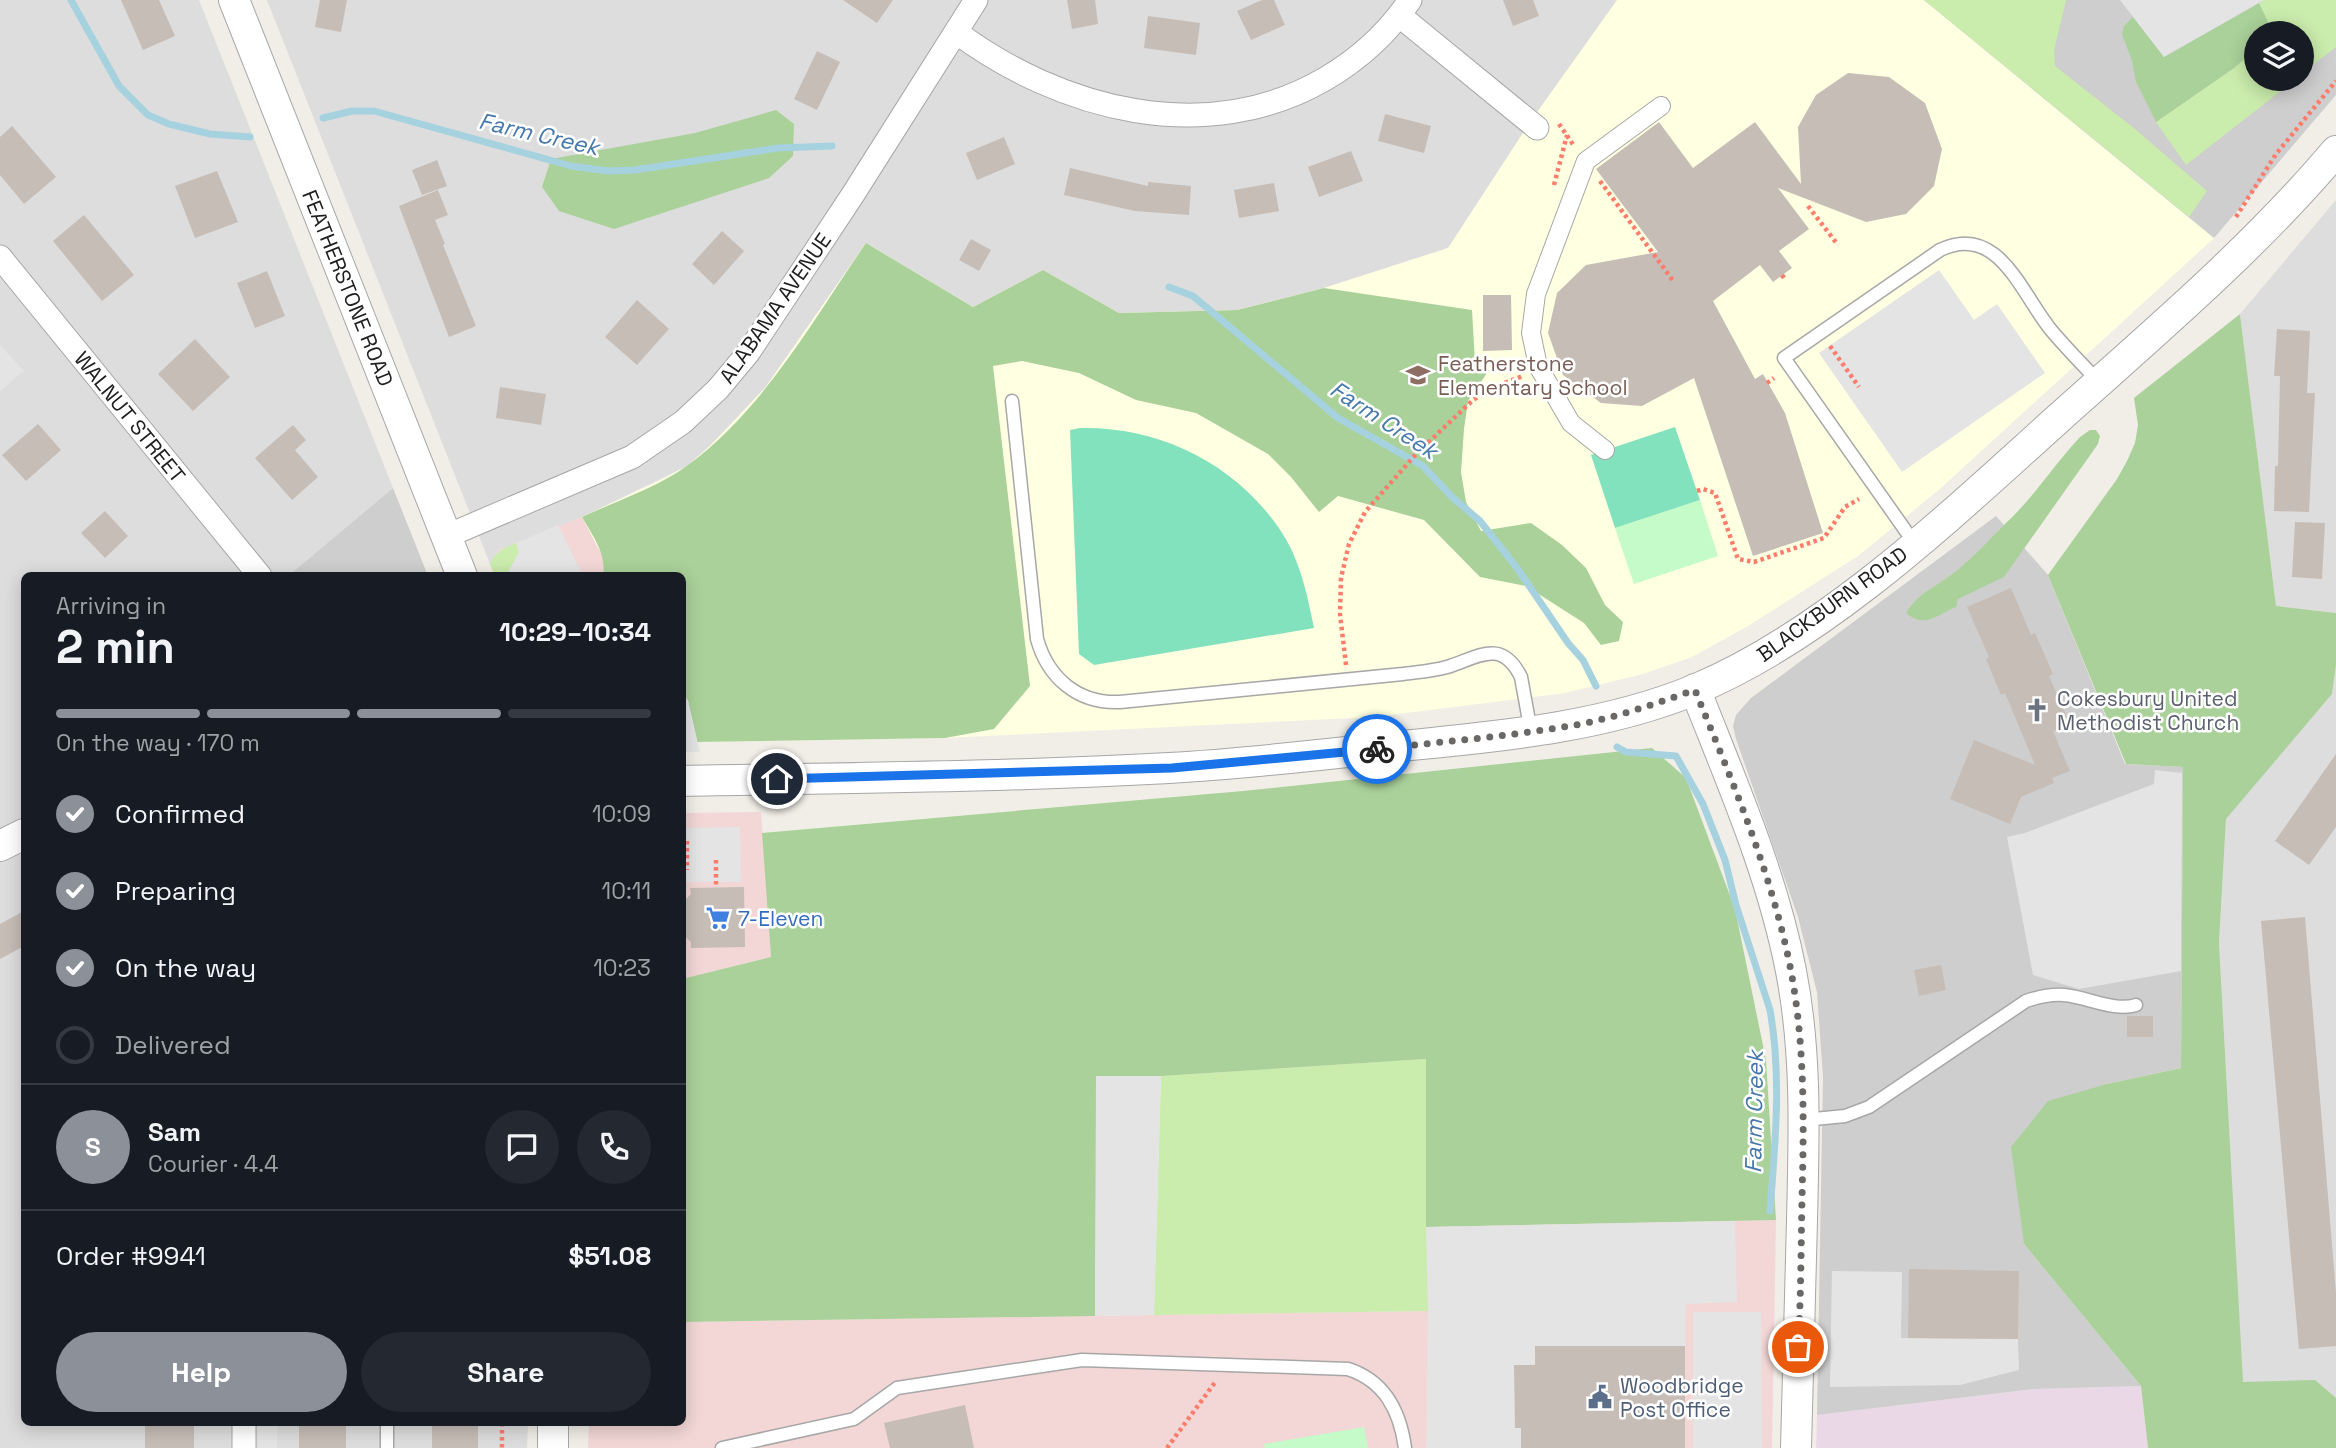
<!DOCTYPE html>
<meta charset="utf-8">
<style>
:root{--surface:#171b24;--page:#242831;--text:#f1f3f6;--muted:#9ea1a6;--line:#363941;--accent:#8c9099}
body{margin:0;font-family:"Space Grotesk",sans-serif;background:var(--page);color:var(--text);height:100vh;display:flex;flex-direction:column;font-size:26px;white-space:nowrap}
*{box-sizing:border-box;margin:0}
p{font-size:23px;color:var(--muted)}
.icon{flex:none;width:38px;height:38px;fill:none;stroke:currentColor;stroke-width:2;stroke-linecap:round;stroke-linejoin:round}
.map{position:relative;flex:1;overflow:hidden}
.panel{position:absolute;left:21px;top:572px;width:665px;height:854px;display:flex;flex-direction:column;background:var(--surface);border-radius:10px;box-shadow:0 4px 18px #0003}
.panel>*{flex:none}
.tools{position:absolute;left:2244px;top:21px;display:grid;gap:14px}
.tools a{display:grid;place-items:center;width:70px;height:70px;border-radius:50%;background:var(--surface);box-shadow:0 4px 18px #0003;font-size:35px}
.pin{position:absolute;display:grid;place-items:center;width:60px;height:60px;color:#fff;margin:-30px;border:4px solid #fff;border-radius:50%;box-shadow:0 2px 7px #0007}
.courier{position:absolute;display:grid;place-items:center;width:70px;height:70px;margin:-35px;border:5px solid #1a73e8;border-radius:50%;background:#fff;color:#222;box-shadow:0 2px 9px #0007}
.overview em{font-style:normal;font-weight:800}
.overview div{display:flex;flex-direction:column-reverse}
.overview{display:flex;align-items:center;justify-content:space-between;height:119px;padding:0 35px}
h1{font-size:46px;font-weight:800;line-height:52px}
.bar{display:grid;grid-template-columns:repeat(4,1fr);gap:10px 7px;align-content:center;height:84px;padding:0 35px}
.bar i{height:9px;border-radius:5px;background:var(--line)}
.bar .active{background:var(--accent)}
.bar p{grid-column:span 4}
.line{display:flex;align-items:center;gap:18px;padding:0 35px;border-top:2px solid var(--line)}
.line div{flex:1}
.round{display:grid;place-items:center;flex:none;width:74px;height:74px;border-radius:37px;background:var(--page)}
ol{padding:0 35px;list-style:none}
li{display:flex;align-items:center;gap:21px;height:77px}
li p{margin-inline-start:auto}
li .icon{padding:7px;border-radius:50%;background:var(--accent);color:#fff;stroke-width:4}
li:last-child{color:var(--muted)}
li i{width:38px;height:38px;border:4px solid var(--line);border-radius:50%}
.action{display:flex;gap:14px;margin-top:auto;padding:14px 35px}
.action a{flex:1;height:80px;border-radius:42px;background:var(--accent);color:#fff;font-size:28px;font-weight:800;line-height:80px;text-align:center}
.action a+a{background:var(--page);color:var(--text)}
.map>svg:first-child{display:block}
.residential{fill:#dedddd}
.commercial{fill:#f2d7d6}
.industrial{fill:#ead8e7}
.education{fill:#ffffe2}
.religious{fill:#cecece;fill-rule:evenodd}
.grass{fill:#caecac}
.forest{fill:#aad19a}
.park{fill:#c4fbc9}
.pitch{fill:#83e2be}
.parking{fill:#e4e4e4}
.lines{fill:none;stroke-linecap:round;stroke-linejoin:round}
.stream{stroke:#a6d2df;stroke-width:7}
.building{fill:#c6bdb6}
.service-casing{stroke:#a7a7a7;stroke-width:15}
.pedestrian-casing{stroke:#a7a7a7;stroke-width:20}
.minor-casing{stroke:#a7a7a7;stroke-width:25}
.tertiary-casing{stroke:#a7a7a7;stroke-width:32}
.path{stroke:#fd7c6b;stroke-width:4.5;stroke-dasharray:3.5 3.5;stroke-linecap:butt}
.service{stroke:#fff;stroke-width:12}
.pedestrian{stroke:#fff;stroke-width:18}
.minor{stroke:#fff;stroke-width:23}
.tertiary{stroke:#fff;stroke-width:30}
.done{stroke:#696866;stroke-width:7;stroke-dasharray:0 12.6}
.route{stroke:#1a73e8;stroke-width:9}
.labels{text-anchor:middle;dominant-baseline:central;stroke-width:5;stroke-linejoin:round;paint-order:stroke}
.street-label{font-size:21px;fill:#202020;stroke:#fff}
.education-label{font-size:21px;fill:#785e54;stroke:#fff;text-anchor:start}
.worship-label{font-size:21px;fill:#5b616d;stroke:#fff;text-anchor:start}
.shop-label{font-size:21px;fill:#366cbe;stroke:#fff;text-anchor:start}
.service-label{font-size:21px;fill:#4e5e75;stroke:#fff;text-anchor:start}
.water-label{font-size:23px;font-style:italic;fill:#4678ac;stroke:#fff}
</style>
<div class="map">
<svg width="2336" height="1448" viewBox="0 0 2336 1448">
<rect width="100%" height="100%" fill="#f1eee7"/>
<!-- residential -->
<g class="residential">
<polygon points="0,0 199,0 393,488 288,576 24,576 24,1423 528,1423 527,1448 0,1448"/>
<polygon points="267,0 1620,0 1448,248 1324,288 1237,310 1119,313 1043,270 973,307 866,243 765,388 710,446 687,466 582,517 499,550 490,564"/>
<polygon points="2336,200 2336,613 2276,607 2240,314"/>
<polygon points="2336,665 2336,1448 2246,1448 2219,943 2226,818 2332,694"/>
</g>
<!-- commercial -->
<g class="commercial">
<polygon points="582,517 603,557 605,566 603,576 495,576 490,564 499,550"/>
<polygon points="761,812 771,957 683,979 682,813"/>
<polygon points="1776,1220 1772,1448 588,1448 589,1423 682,1423 683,1322 1427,1311 1426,1227"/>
</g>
<!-- industrial -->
<polygon class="industrial" points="2141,1386 2148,1448 1816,1448 1817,1415 2035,1389"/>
<!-- education -->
<polygon class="education" points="1617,0 1924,0 2214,238 1941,488 1858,556 1748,626 1692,657 1643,674 1565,693 1374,717 945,738 697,742 688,701 683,693 682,576 603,576 605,566 603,557 582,517 663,479 687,466 710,446 765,388 866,243 973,307 1043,270 1119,313 1237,310 1324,288 1448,248 1530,122"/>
<!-- religious -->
<g class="religious">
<path d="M1924,0H2336V95L2214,238ZM2256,33H2301V79H2256Z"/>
<polygon points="393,488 428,576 288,576"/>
<polygon points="1996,516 2048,575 2125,764 2183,767 2181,1068 2107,1084 2024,1244 2141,1386 2035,1389 1817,1415 1823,1077 1817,992 1798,917 1736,739 1733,726 1736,715 1751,698"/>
</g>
<!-- grass -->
<g class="grass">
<polygon points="1924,0 2066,0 2054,51 2055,66 2135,129 2207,191 2189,217"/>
<polygon points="2264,0 2336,0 2336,47 2301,74 2301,33 2267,33 2269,24 2259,3"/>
<polygon points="2256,49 2256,79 2296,79 2186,165 2156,122 2234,68"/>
<path d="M516,543L519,552L506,576H495L490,564C496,551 504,548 516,543Z"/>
<polygon points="1426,1059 1428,1311 1154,1315 1161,1076"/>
</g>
<!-- forest -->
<g class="forest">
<polygon points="2259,3 2269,24 2267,33 2256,33 2256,49 2234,68 2156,122 2136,82 2132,61 2122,34 2124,26 2133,17 2164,57"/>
<polygon points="776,110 794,124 793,156 769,178 614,229 559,211 542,187 551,159 695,133"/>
<path d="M866,243L973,307L1043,270L1119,313L1237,310L1324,288L1472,310L1475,362L1487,373L1468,401L1464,429L1461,472L1466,502L1481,531L1531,523L1562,545L1586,568L1605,605L1623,622L1619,641L1601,645L1584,623L1526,586L1480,577L1424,520L1338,496L1319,512L1291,477L1268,454L1196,413L1136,400L1079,373L1022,361L993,366L1030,686L994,729L945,738L697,742L688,701L683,693L682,576H603C607,554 592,535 582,517C616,501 659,487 688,465C764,409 813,320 866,243Z"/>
<polygon points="2240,314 2276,606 2336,613 2336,665 2332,694 2226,819 2219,943 2243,1382 2315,1380 2336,1398 2336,1448 2148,1448 2141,1386 2024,1244 2011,1147 2048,1101 2107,1084 2181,1068 2183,767 2126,764 2048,575 2117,479 2127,461 2135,443 2138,425 2134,398"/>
<path d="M2090,430H2096L2100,436L2098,444L2004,577L1958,599L1956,607C1936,615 1926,629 1906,613C1920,591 1935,588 1955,572C1973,558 1989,540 2006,523C2034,497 2054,465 2080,437Z"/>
<polygon points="1652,748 1686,778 1735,909 1766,1060 1776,1220 1426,1227 1426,1059 1161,1076 1097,1076 1095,1316 683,1322 682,979 771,957 762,833 1243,791"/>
</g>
<!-- park -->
<g class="park">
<polygon points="1700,500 1718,556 1634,584 1615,528"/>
<polygon points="1364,1427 1368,1448 1265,1448 1264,1444"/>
</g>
<!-- pitch -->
<g class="pitch">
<polygon points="1675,427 1700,500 1615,528 1591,455"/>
<path d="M1080,428C1164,426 1244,468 1287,541C1302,568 1308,599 1314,628L1094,665L1079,654L1070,430Z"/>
</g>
<!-- parking -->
<g class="parking">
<polygon points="2120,0 2264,0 2164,57"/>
<polygon points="1939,270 1974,320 1997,304 2045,373 1902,472 1819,353"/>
<polygon points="0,345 24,371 0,391"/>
<polygon points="558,525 583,576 506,576 519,552 516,543"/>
<polygon points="682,693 688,701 700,752 683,752"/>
<polygon points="2155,770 2182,773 2181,971 2079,989 2033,975 2007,837 2025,833 2154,784"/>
<polygon points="740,827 741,882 684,882 683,950 683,828"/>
<polygon points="1096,1076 1161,1076 1154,1315 1095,1316"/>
<polygon points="1735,1221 1737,1302 1686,1304 1685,1346 1535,1346 1535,1365 1514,1366 1515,1428 1521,1428 1521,1448 1426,1448 1428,1311 1426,1227"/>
<polygon points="1832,1271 1902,1272 1901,1338 2018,1339 2019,1370 1960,1385 1830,1387"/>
<polygon points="1693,1312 1761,1312 1762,1448 1693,1448"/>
<polygon points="257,1423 277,1423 277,1448 258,1448"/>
</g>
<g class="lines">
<!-- stream -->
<g class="stream">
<polyline points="71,0 119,86 148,115 169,124 210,134 250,137"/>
<polyline points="323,118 352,111 374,111 571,166 609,171 635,170 778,148 832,146"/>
<polyline points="1169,287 1193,296 1338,418 1423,466 1452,497 1480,521 1517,568 1568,643 1583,660 1596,686"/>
<path d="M1617,747L1626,752L1676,756L1703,804L1725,860L1736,905L1770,1010C1782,1077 1775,1144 1770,1211"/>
</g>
</g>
<!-- building -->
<g class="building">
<polygon points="121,0 159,0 175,36 143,50"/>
<polygon points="320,0 347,0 341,32 315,27"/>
<polygon points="843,0 893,0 877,23"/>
<polygon points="1067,0 1095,0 1098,24 1072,29"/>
<polygon points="1262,0 1274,0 1285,25 1251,40 1237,11"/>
<polygon points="1503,0 1533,0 1539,16 1513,26"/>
<polygon points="1148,16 1200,23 1196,55 1144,48"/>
<polygon points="817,51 840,62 817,110 794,99"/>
<polygon points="1848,73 1889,77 1925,103 1942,149 1934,186 1906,214 1866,222 1778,188 1809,229 1779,251 1792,268 1773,282 1760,265 1713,301 1755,379 1763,374 1785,413 1823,533 1753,556 1694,378 1642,406 1601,403 1563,375 1548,333 1557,293 1586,265 1658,252 1596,169 1659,122 1693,168 1755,122 1801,184 1798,127 1816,95"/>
<polygon points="1385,114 1431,126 1424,153 1378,141"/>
<polygon points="12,126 56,177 24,204 0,175 0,137"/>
<polygon points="1004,137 1015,164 977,180 966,153"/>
<polygon points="1351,151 1363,181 1319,197 1308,167"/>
<polygon points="437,160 447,186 422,195 412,170"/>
<polygon points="1070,168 1148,186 1148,182 1191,186 1189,215 1135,211 1064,195"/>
<polygon points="217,171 238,222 195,238 175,186"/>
<polygon points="1274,183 1279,211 1239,218 1234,190"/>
<polygon points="438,190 448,215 435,220 445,244 443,245 476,326 449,337 399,206"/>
<polygon points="84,215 134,275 102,301 53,241"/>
<polygon points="722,231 744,251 714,285 692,264"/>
<polygon points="971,239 991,250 979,271 959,260"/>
<polygon points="267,271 285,316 255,328 237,283"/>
<polygon points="1483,295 1511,295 1512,350 1483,351"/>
<polygon points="637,300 669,329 637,365 605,337"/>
<polygon points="2277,329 2310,331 2307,393 2315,393 2309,512 2274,511 2275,466 2278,466 2280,376 2274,376"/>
<polygon points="195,339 230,377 193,411 158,374"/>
<polygon points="500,387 546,394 541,425 496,418"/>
<polygon points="38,424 61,450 26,481 2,455"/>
<polygon points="293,425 306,440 295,450 318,477 292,500 255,458"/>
<polygon points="105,511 128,536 105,558 81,533"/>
<polygon points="2295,522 2325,523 2322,579 2292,577"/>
<polygon points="2011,588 2031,635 2035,633 2053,674 2049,676 2070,724 2053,731 2070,771 2052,778 2054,783 2021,797 2010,824 1950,799 1974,740 2035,765 2005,693 2001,695 1986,659 1989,657 1967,607"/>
<polygon points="2336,754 2336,827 2309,865 2275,841"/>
<polygon points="744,887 745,947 691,948 691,942 683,935 684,901 691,894 690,888"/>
<polygon points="24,911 24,946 0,959 0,924"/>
<polygon points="2305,917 2336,1293 2336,1346 2299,1349 2261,921"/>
<polygon points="1941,965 1946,990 1919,996 1914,970"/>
<rect x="2127" y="1016" width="26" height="21"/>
<polygon points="1909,1269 2019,1271 2018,1339 1908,1338"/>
<polygon points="1535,1346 1685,1346 1685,1448 1521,1448 1521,1428 1515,1428 1514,1365 1535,1365"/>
<polygon points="965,1405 974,1448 890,1448 884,1423"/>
<rect x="145" y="1423" width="49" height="25"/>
<rect x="299" y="1423" width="47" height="25"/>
<rect x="432" y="1423" width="46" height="25"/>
</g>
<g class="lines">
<!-- service casing -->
<g class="service-casing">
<g id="service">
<path d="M1012,401L1037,639C1048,678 1078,704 1120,702L1403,674C1418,672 1433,671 1447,667C1477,658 1501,637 1521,677L1531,732"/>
<path d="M1915,544L1784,358L1940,250C1998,222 2021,293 2051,330C2066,348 2083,365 2099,382"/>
<path d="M1804,1120L1845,1116L1869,1107L2026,1001C2038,997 2051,994 2064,995C2087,997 2115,1012 2136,1005"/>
<polyline points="387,1423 387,1448"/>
<path d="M722,1448L854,1419L897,1388L1082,1360L1348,1369C1385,1381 1400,1411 1405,1448"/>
</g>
</g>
<!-- pedestrian casing -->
<g class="pedestrian-casing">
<polyline id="pedestrian" points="1605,450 1571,423 1538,366 1531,333 1536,294 1586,161 1661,106"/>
</g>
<!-- minor casing -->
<g class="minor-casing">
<g id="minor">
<polyline points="1400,16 1537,128"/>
<path d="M956,32C1061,110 1206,148 1325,79C1359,59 1388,33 1410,0"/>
<polyline points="0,257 260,576"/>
<polyline points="447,536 632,457 683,422 718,389 748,353 852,196 976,0"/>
<polyline points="244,1448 244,1423"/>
</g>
</g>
<!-- tertiary casing -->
<g class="tertiary-casing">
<g id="tertiary">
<polyline points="234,0 462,576"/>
<path d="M1695,689C1731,781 1772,873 1791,971C1807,1053 1804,1136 1802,1220C1800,1296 1798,1372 1796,1448"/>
<path d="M682,781C844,778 1007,777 1169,768C1240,764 1312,756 1383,748C1488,737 1596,730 1694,690C1828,634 1953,513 2060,417C2155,332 2253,249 2336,151"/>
<polyline points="0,846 24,834"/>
<polyline points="553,1423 553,1448"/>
</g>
</g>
<!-- path -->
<g class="path">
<polyline points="1559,124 1574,146"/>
<polyline points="1600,181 1674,282"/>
<polyline points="1554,185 1567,135"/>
<polyline points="1808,206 1838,245"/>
<polyline points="2236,217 2276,154 2336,81"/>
<polyline points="1782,275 1784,278"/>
<polyline points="1830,346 1859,387"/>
<polyline points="1767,383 1774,378"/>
<polyline points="1697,491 1703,489 1715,493 1738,559 1754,562 1824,538 1845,507 1859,499"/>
<polyline points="1346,665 1340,614 1341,578 1349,544 1365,512 1417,453 1473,400 1499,385 1523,376"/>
<polyline points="687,841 687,870"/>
<polyline points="716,860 716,885"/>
<polyline points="502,1423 502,1448"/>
<polyline points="1167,1448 1216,1381"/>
</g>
<!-- service -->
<use href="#service" class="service"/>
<!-- pedestrian -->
<use href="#pedestrian" class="pedestrian"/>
<!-- minor -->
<use href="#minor" class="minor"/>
<!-- tertiary -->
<use href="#tertiary" class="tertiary"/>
</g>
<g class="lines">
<!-- done -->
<path class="done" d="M1377,749C1447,741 1517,736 1586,723C1624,715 1659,702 1695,690C1732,781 1772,873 1791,971C1805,1046 1804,1122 1802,1198C1801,1248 1801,1298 1798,1347"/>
<!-- route -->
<polyline class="route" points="777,779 1172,768 1377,749"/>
</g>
<!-- icons -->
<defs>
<g id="school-bare" transform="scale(1.89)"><path d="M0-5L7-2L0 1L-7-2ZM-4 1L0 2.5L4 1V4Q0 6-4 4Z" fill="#8d6e63" stroke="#fff" stroke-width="2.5" paint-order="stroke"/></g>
<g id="church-bare" transform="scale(1.89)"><path d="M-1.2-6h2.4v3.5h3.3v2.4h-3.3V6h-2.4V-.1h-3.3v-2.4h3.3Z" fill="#6b7280" stroke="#fff" stroke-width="2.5" paint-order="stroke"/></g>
<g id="supermarket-bare" transform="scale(1.89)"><path d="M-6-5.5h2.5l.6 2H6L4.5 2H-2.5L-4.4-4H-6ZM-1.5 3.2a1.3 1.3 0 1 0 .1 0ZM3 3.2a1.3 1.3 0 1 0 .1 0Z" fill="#3f7fe0" stroke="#fff" stroke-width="2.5" paint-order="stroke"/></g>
<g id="civic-bare" transform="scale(1.89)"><path d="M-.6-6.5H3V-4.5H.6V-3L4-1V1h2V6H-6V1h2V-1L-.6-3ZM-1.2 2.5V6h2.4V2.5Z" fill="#5c6f8a" stroke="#fff" stroke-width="2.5" paint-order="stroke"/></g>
</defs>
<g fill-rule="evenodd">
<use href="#school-bare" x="1418" y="375"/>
<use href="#church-bare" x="2037" y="710"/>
<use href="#supermarket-bare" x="718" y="918"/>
<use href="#civic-bare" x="1600" y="1397"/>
</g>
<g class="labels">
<!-- street labels -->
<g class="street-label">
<text transform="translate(348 288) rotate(68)">FEATHERSTONE ROAD</text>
<text transform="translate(775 308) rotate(-55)">ALABAMA AVENUE</text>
<text transform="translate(130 417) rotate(51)">WALNUT STREET</text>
<text transform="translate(1832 604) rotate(-36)">BLACKBURN ROAD</text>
</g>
<!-- education labels -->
<g class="education-label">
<text x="1438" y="363">Featherstone<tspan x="1438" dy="24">Elementary School</tspan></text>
</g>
<!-- worship labels -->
<g class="worship-label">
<text x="2057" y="698">Cokesbury United<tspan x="2057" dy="24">Methodist Church</tspan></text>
</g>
<!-- shop labels -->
<g class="shop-label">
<text x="738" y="918">7-Eleven</text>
</g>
<!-- service labels -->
<g class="service-label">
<text x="1620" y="1385">Woodbridge<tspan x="1620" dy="24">Post Office</tspan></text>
</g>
<!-- water labels -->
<g class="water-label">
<text transform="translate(539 134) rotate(13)">Farm Creek</text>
<text transform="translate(1384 420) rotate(33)">Farm Creek</text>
<text transform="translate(1754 1112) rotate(-89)">Farm Creek</text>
</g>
</g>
</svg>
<div class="tools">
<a><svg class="icon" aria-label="layers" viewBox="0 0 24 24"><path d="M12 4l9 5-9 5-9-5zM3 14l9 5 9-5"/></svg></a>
</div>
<div class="pin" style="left:1798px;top:1347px;background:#ea580c"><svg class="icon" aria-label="bag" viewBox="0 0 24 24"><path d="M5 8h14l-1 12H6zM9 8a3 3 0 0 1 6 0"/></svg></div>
<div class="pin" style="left:777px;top:779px;background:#1f2937"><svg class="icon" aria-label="home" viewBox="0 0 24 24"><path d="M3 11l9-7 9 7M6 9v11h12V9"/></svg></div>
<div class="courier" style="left:1377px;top:749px"><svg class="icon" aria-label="bike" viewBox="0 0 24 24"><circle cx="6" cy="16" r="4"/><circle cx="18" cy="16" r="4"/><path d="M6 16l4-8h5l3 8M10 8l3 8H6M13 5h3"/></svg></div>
<section class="panel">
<div class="overview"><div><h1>2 min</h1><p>Arriving in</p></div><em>10:29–10:34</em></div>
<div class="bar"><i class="active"></i><i class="active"></i><i class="active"></i><i></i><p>On the way · 170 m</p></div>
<ol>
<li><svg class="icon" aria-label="check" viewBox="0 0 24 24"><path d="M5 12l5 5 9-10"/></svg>Confirmed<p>10:09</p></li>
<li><svg class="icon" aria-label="check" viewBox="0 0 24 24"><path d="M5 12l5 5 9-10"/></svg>Preparing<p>10:11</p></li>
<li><svg class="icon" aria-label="check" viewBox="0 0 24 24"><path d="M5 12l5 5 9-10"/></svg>On the way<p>10:23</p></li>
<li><i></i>Delivered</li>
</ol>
<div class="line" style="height:126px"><b class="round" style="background:var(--accent);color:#fff">S</b><div><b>Sam</b><p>Courier · 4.4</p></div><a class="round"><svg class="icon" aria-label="chat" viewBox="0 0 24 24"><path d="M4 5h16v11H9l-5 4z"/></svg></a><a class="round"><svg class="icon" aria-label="phone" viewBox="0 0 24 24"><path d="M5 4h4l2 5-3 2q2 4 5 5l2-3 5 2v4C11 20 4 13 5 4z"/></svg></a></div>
<div class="line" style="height:91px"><div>Order #9941</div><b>$51.08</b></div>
<div class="action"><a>Help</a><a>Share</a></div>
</section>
</div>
